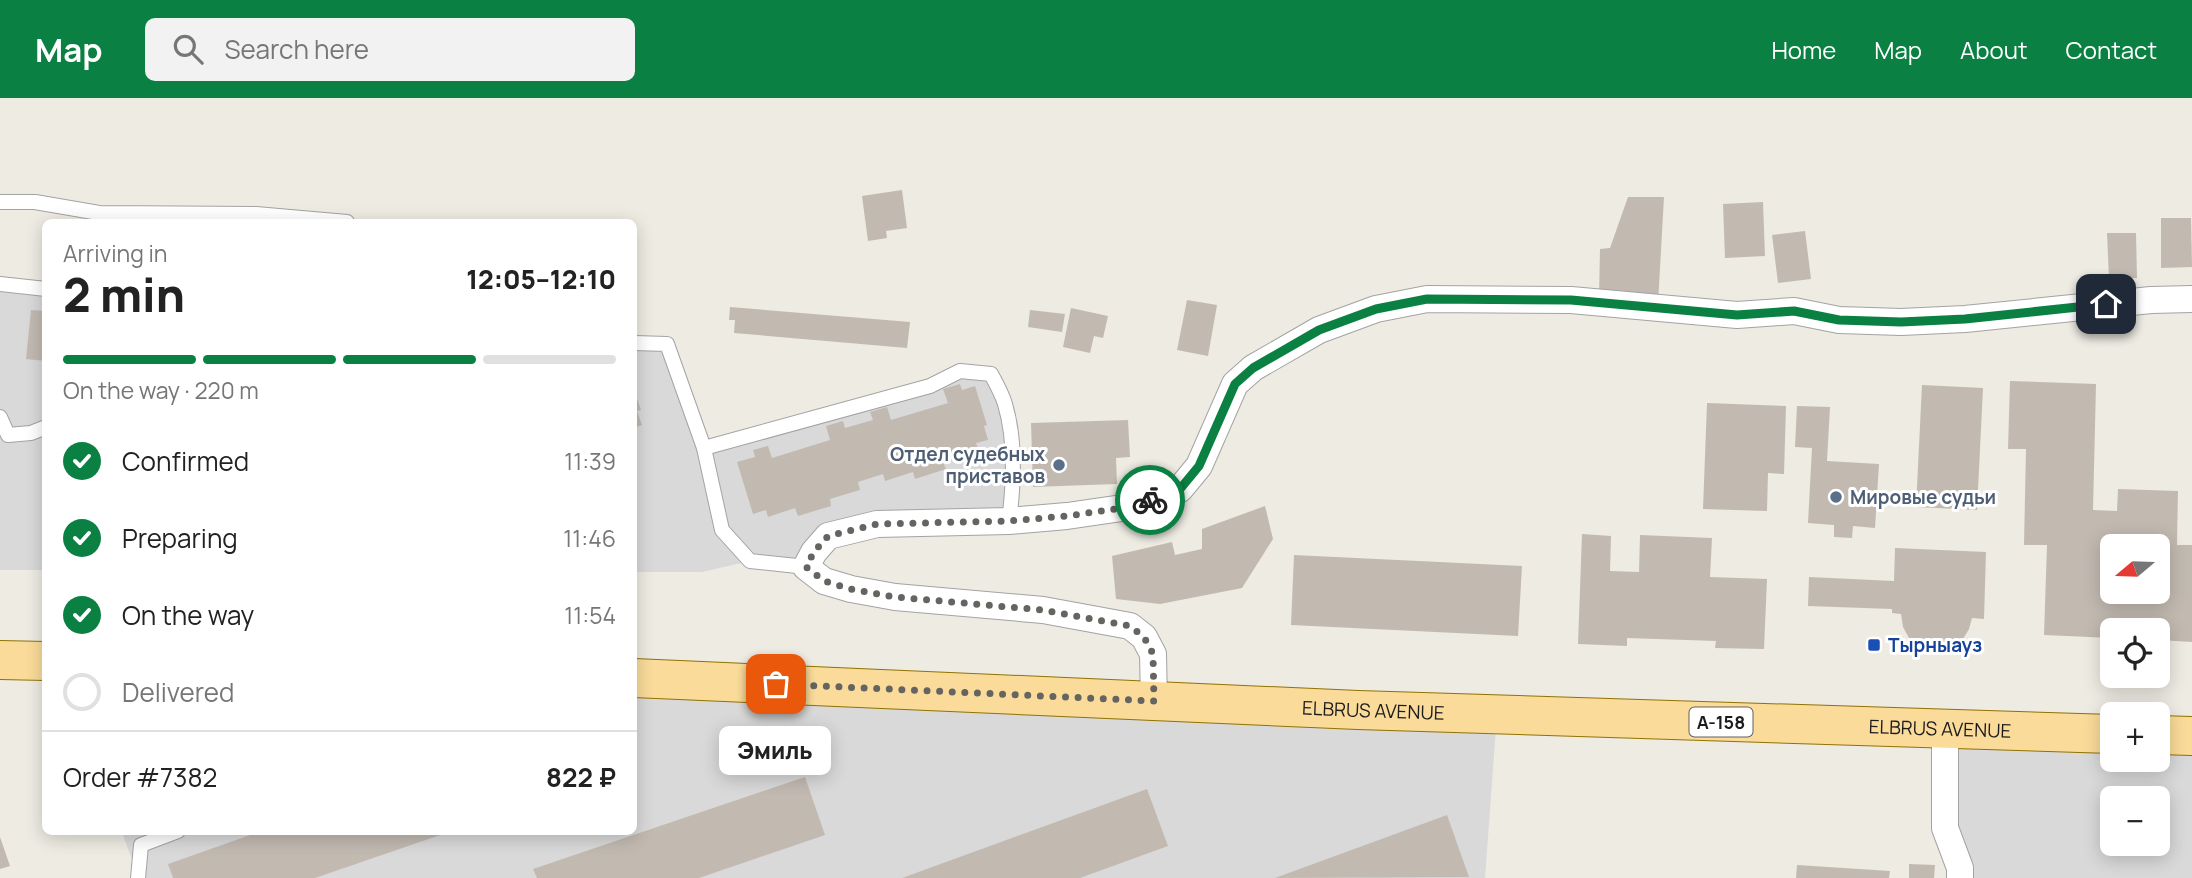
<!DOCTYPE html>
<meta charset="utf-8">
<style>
:root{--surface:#fff;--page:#f2f2f2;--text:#222;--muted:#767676;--line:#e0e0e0;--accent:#0b8043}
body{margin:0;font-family:Manrope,sans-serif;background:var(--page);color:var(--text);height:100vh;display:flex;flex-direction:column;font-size:26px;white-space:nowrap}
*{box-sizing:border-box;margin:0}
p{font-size:23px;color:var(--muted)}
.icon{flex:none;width:38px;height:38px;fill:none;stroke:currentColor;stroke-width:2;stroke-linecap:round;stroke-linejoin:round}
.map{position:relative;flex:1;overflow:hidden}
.sheet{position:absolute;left:42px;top:121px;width:595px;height:616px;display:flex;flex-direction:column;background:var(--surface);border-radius:10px;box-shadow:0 4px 18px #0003}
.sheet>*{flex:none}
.needle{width:46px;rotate:251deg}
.fabs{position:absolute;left:2100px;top:436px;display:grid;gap:14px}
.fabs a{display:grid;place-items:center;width:70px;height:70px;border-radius:10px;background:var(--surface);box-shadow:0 4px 18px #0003;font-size:35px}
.pin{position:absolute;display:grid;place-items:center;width:60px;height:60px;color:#fff;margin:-30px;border-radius:14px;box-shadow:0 4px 10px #0006}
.courier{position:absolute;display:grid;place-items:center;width:70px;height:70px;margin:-35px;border:5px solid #0b8043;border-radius:50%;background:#fff;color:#222;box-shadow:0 2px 9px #0007}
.bubble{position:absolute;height:49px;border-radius:10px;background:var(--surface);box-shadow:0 4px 18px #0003;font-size:23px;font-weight:800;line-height:49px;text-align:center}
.headline em{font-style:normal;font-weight:800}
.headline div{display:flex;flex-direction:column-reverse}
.headline{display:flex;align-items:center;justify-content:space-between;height:119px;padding:0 21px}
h1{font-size:46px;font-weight:800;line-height:52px}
.bar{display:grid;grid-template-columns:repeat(4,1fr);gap:10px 7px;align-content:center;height:84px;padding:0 21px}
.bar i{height:9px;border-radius:5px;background:var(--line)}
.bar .selected{background:var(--accent)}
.bar p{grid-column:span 4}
.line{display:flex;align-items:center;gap:18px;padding:0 21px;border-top:2px solid var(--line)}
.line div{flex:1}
ol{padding:0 21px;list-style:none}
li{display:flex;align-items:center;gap:21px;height:77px}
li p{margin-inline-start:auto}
li .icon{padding:7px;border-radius:50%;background:var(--accent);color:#fff;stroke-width:4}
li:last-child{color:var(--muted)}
li i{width:38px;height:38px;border:4px solid var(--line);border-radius:50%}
header{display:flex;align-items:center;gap:42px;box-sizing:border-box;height:98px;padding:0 35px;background:var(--accent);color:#fff}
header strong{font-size:33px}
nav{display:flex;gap:38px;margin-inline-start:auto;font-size:24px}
.search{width:490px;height:63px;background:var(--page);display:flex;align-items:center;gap:18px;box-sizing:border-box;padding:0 24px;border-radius:10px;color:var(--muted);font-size:26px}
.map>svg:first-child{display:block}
.residential{fill:#dad9d9;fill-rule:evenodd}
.building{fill:#c2bab1;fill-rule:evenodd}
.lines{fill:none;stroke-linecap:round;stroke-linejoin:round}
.lane-casing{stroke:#a3a3a3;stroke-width:16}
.street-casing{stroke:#a3a3a3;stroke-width:28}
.primary-casing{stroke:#917203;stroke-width:40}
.lane{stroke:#fff;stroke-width:14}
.street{stroke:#fff;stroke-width:26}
.primary{stroke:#fadb9a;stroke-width:38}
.done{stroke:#656461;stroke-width:7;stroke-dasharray:0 12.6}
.route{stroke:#0b8043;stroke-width:9}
.service-dot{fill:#5c6f8a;stroke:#fff;stroke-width:2.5}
.transit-dot{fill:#1a4fb4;stroke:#fff;stroke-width:2.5}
.labels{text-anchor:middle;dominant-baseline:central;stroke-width:6;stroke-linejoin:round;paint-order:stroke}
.shield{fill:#fff;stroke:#606060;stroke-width:2}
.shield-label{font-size:18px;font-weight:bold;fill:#1c1c1c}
.service-label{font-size:19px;font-weight:bold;fill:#4e5e75;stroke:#fff;text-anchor:end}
.transit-label{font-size:19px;font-weight:bold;fill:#164399;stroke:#fff;text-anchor:start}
.street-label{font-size:19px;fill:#1c1c1c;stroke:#fff}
</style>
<header>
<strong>Map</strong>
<div class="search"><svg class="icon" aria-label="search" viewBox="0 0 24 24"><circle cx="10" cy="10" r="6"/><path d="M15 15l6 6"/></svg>Search here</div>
<nav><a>Home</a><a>Map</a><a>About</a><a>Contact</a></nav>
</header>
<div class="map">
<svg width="2192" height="780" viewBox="0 0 2192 780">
<rect width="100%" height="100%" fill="#edebe2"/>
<!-- residential -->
<g class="residential">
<polygon points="0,186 45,191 45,472 0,472"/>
<polygon points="634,245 667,246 705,350 960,273 991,276 1005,306 1009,423 828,438 806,469 750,463 702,474 634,474"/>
<polygon points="634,580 1497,616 1485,780 139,780 124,740 123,733 634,733"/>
<path d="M1945,631L2112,636V662H2158V637L2192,638V780H1960ZM2112,700H2158V746H2112Z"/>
</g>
<!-- building -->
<g class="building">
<polygon points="902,92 907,130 886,133 887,140 868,143 862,98"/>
<polygon points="1628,99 1664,99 1658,206 1599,200 1600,151 1610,150"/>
<polygon points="1763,104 1765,158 1725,160 1723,106"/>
<polygon points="2161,120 2191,120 2192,169 2161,170"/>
<polygon points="1805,133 1811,181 1778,185 1772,137"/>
<polygon points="2107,135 2136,135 2137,180 2109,181"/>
<polygon points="1187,202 1217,207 1208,258 1177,252"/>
<polygon points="730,209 910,224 907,250 734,235 735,222 729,222"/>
<polygon points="1071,210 1108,218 1103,240 1094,238 1090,255 1063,249"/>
<polygon points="31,212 46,213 46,263 26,261"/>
<polygon points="1030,212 1065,216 1062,234 1028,229"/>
<path d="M2010,283L2096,286L2093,412L2117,413L2118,391L2178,393L2177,447H2192V544L2158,542V532H2112V540L2044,537L2047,447H2024L2026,351H2008ZM2112,448H2158V494H2112Z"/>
<polygon points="960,286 962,292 975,288 987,327 984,328 988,342 976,345 979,353 943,364 946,371 915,381 913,374 885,383 883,376 858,384 860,392 830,401 831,408 798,418 795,410 768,419 766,412 753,416 737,364 755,359 753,352 768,348 772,360 830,342 826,328 843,323 845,330 873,322 870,314 887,309 891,322 948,305 943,291"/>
<polygon points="1922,287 1983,290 1977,412 1916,409"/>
<polygon points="634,292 641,312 637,313 642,327 634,330"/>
<polygon points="1707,305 1786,308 1784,376 1768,375 1767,413 1703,411"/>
<polygon points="1797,308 1830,309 1827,363 1879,366 1875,430 1853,428 1852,440 1834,439 1834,427 1808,425 1812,350 1795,349"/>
<polygon points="1128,322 1130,359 1116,360 1117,386 1033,389 1031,325"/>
<polygon points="1265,408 1273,441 1242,490 1160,506 1116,501 1112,458 1172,444 1175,457 1202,451 1202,431"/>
<polygon points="1582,436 1611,438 1610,473 1639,474 1640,437 1712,440 1710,479 1767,481 1764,551 1715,550 1716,543 1627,540 1627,548 1578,546"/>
<polygon points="1895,450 1986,454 1984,521 1972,520 1969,531 1963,541 1954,548 1943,552 1931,552 1919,548 1909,540 1903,529 1901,516 1892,515 1892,511 1808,508 1809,479 1894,483"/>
<polygon points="1294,457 1522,468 1518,538 1291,527"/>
<polygon points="805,679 825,737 699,780 537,780 533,771"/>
<polygon points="1147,691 1168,748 1080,780 902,780"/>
<polygon points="1447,717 1469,779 1275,780"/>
<polygon points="262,733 449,733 449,734 315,780 173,780 168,766"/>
<polygon points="0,739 10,768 0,771"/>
<polygon points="1909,766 1935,767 1934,780 1909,780"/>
<polygon points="1797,767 1890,773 1889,780 1796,780"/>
</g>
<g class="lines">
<!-- lane casing -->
<g class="lane-casing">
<g id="lane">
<polyline points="0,104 35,104 99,115 256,116 347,124"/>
<polyline points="0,186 46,191"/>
<polyline points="634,245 667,246 704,350 722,432 750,463 806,469"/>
<polyline points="0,319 8,337 31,335 46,329"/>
<path d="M704,350L930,288L960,273L991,276C996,285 1002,296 1005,306C1016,343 1014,385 1009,423"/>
<polyline points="138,780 141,747 178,733"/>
</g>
</g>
<!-- street casing -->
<g class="street-casing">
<g id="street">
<polyline points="1154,603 1153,556 1144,539 1130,528 1043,512 895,499 851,491 824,483 806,469 814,454 828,438 877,426 1009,423 1067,418 1129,409 1180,391 1199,368 1235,286 1253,270 1319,232 1376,211 1427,201 1571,202 1737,217 1794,213 1839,222 1901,224 1965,221 2151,202 2192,201"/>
<polyline points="1945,631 1945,730 1960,770 1960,780"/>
</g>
</g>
<!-- primary casing -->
<g class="primary-casing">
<g id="primary">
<polyline points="0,562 46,563"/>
<path id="s1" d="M634,580L1358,612L2112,636"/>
<polyline points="2158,637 2192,638"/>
</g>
</g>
<!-- lane -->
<use href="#lane" class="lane"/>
<!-- street -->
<use href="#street" class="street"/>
<!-- primary -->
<use href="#primary" class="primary"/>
</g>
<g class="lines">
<!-- done -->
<polyline class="done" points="776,586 1154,603 1153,556 1144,539 1130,528 1043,512 895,499 850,491 824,483 806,469 814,454 828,438 877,426 1009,423 1067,418 1129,409 1150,402"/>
<!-- route -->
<polyline class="route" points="1150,402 1180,391 1199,368 1235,286 1253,270 1319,232 1376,211 1427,201 1571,202 1737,217 1794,213 1839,222 1901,224 1965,221 2106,206"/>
</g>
<!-- markers -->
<g class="service-dot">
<circle cx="1059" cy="367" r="7"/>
<circle cx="1836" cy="399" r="7"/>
</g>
<rect class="transit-dot" x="1867" y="540" width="14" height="14" rx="3.5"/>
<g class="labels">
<!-- shield labels -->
<rect class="shield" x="1689.5" y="609.5" width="63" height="29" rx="5"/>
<g class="shield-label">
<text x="1721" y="624">А-158</text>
</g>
<!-- service labels -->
<g class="service-label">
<text x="1045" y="356">Отдел судебных<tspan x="1045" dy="22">приставов</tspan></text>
<text x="1850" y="399" text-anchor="start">Мировые судьи</text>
</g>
<!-- transit labels -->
<g class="transit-label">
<text x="1888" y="547">Тырныауз</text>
</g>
<!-- street labels -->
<g class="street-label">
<text stroke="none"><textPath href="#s1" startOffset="740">ELBRUS AVENUE</textPath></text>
<text stroke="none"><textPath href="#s1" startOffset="1307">ELBRUS AVENUE</textPath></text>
</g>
</g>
</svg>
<div class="fabs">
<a><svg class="needle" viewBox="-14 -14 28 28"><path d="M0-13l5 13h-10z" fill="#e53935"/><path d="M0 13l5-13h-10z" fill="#767676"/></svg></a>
<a><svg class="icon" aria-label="locate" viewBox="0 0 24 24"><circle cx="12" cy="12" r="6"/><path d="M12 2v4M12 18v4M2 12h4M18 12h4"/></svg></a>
<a>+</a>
<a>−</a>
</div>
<div class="pin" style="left:776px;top:586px;background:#ea580c"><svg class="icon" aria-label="bag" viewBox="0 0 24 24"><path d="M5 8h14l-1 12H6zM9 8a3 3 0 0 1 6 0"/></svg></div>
<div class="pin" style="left:2106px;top:206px;background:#1f2937"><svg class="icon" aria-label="home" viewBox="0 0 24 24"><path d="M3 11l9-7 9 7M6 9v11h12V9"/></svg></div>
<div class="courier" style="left:1150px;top:402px"><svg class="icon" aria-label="bike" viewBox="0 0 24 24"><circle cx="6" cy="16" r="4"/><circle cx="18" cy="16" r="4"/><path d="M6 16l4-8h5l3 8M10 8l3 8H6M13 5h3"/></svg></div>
<div class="bubble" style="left:719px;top:628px;width:112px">Эмиль</div>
<section class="sheet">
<div class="headline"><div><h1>2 min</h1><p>Arriving in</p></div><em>12:05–12:10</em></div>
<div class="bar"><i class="selected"></i><i class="selected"></i><i class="selected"></i><i></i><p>On the way · 220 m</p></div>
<ol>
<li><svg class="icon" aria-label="check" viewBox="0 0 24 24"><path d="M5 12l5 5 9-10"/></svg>Confirmed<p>11:39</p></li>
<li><svg class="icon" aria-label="check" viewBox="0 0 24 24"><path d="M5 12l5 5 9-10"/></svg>Preparing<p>11:46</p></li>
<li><svg class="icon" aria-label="check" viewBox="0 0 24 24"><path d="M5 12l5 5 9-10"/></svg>On the way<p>11:54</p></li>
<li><i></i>Delivered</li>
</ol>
<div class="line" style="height:91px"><div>Order #7382</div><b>822 ₽</b></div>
</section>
</div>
